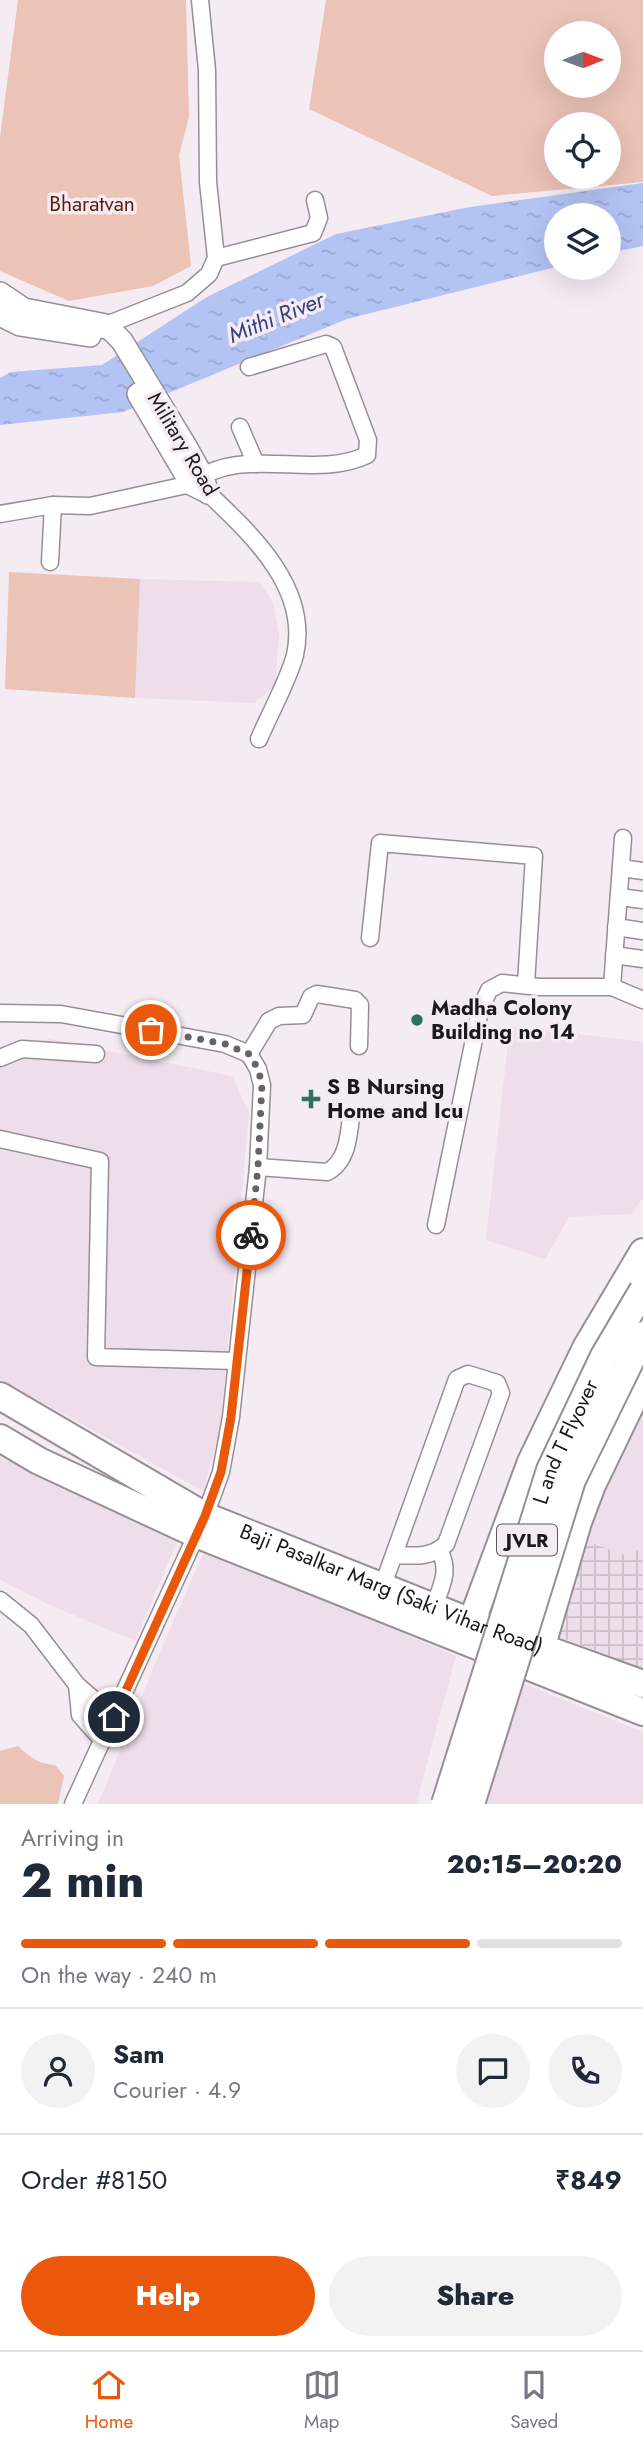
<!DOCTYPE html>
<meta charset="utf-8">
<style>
:root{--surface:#fff;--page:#f2f2f3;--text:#1f2937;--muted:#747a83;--line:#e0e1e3;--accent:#ea580c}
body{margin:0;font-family:Jost,sans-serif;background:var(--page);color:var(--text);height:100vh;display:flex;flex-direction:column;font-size:26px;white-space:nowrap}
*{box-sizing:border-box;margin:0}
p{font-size:23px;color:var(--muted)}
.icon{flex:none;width:38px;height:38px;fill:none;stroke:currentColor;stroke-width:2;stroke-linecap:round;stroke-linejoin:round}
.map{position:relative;height:1804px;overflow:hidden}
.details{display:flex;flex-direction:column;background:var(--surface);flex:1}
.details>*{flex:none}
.needle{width:46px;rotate:89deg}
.fabs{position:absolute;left:544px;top:21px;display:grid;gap:14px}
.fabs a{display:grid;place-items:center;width:77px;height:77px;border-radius:50%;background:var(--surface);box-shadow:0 7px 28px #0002;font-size:35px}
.pin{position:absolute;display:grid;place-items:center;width:60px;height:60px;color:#fff;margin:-30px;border:4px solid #fff;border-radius:50%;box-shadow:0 2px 7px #0007}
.courier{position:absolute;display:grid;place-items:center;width:70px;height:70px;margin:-35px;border:5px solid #ea580c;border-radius:50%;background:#fff;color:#222;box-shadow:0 2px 9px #0007}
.overview em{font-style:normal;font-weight:800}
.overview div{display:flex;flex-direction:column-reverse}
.overview{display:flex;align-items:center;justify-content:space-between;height:119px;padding:0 21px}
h1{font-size:46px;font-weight:800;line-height:52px}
.bar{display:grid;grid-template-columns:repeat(4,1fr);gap:10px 7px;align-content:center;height:84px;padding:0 21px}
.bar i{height:9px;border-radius:5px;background:var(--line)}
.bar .on{background:var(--accent)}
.bar p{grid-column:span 4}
.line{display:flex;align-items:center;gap:18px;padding:0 21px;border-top:2px solid var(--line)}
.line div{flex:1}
.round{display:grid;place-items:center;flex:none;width:74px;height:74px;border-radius:37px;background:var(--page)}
.cta{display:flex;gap:14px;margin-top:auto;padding:14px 21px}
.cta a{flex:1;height:80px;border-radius:42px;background:var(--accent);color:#fff;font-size:28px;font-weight:800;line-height:80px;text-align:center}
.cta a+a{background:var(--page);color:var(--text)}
.menu{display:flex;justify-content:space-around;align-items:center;height:98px;border-top:2px solid var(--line);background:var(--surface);font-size:19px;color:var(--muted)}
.menu a{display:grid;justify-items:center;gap:4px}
.menu .on{color:var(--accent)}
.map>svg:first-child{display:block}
.built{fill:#eeddea}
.industrial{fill:url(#industrial-grid)}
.park{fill:#ebc3b7;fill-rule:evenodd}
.water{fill:url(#water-ripples)}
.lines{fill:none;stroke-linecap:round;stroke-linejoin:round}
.minor-casing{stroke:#988e96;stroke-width:19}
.tertiary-casing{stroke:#988e96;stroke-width:24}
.primary-casing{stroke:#988e96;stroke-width:30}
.minor{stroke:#fff;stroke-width:16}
.tertiary{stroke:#fff;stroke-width:21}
.primary{stroke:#fff;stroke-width:26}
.primary-bridge-casing{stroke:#988e96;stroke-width:30;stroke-linecap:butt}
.primary-bridge{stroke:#fff;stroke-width:26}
.done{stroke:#686267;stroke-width:7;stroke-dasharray:0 12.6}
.route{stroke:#ea580c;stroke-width:9}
.poi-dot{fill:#2f7060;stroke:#f5ebf3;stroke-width:2.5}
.labels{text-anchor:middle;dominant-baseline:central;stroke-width:7;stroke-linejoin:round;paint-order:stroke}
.shield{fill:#f5ebf3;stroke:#5d585c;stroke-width:2}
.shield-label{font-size:19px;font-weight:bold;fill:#1c191c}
.park-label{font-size:21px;fill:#5e1d08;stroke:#f5ebf3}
.street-label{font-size:21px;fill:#1c191c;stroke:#f5ebf3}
.poi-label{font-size:21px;font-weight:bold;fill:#1c191c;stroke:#f5ebf3;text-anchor:start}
.water-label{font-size:23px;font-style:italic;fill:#33437d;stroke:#f5ebf3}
</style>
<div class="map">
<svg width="643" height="1804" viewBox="0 0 643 1804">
<defs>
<pattern id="industrial-grid" width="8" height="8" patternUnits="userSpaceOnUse" patternTransform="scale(1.75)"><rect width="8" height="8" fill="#eeddea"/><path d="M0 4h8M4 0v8" fill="none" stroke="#ccbdc8"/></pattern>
<pattern id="water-ripples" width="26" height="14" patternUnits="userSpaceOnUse" patternTransform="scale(1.75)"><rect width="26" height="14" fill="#b3c3f3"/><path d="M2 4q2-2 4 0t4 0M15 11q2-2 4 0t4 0" fill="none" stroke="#99a7d0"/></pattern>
</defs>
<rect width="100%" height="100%" fill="#f5ebf3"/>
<!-- built -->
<g class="built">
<polygon points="140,579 259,582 273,602 279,635 275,686 254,703 135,698"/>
<polygon points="510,1026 643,1042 643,1197 632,1214 569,1217 545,1259 486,1240"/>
<polygon points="50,1039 232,1076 249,1113 220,1430 203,1491 0,1379 0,1048"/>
<polygon points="643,1406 643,1549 625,1555 586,1541 629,1433"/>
<polygon points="0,1457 179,1537 135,1641 50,1605 0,1580"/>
<polygon points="205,1549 456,1656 416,1804 98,1804 160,1652"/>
<polygon points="524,1684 643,1732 643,1804 487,1804 507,1731"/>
</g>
<!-- industrial -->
<polygon class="industrial" points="586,1541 625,1555 643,1549 643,1669 554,1635"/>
<!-- park -->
<g class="park">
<polygon points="18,0 186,0 189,117 179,155 191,266 153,286 69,301 0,271 0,137"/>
<path d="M326,0H643V182L492,196L309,109ZM609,33V86H556V33ZM609,124V177H556V124Z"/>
<polygon points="9,572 140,579 135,698 5,689"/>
<path d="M18,1746C30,1757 38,1764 55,1765L64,1776L58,1804H0V1751Z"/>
</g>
<!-- water -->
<polygon class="water" points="643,183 643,246 609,253 609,215 556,215 556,267 347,319 123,412 0,425 0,378 11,372 102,365 207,297 336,234 470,207"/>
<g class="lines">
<!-- minor casing -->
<g class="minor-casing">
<g id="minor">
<polyline points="216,258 313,233 319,218 315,200"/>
<polyline points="101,330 106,325 187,293 209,274 216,258 208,182 207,70 200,0"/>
<polyline points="240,427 256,464"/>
<path d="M208,493C252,535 310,588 295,655C289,679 269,715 259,739"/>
<path d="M0,514L53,505L90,506L191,484C240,443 313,481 367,455L368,440L333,347L326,344L249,367"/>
<polyline points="50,562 53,505"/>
<polyline points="621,868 643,871"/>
<polyline points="619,897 643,900"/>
<polyline points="616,927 643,931"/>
<polyline points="370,938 380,843 534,856 526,984"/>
<polyline points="614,955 643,959"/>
<polyline points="612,987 623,838"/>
<polyline points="0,1013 61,1014 225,1044 249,1054"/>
<polyline points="249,1054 269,1021 279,1016 303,1015 311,997 317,994 355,1000 360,1005 359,1046"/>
<polyline points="0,1058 22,1049 96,1054"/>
<polyline points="0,1139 100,1161 96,1357 236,1361"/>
<path d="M258,1167L327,1172C347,1162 349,1136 351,1116"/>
<polyline points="436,1225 480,1010 489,990 502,983 539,987 612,987 643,1000"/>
<path d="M383,1585L457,1379L468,1374L497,1383L501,1393L446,1544C431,1558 415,1556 394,1555"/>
<polyline points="0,1600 31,1625 77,1685 114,1717"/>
<path d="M434,1607C441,1586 451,1571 439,1550"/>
<polyline points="77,1685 80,1715 103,1741"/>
<polyline points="73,1804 205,1516 221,1472 231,1417 258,1167 262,1085 258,1069 249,1054"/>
</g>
</g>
<!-- tertiary casing -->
<g class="tertiary-casing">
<g id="tertiary">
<polyline points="0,293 24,309 106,325 122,341 187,448 202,475 208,493"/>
<polyline points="0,315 20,325 90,336"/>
<polyline points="138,394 191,484 203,490"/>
</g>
</g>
<!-- primary casing -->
<g class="primary-casing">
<g id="primary">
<path id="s1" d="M0,1396L205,1516L471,1622L643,1684"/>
<polyline points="0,1438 39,1461 196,1534 643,1712"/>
<polyline points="466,1637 531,1462 586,1348 643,1252"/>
<polyline points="537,1662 578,1522 592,1485 643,1379"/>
</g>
</g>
<!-- minor -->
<use href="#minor" class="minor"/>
<!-- tertiary -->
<use href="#tertiary" class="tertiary"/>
<!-- primary -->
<use href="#primary" class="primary"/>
<!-- primary-bridge casing -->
<g class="primary-bridge-casing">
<g id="primary-bridge">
<path id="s2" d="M445,1804L550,1470L604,1356L643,1290"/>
<polyline points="471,1804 572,1480 643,1335"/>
</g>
</g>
<!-- primary-bridge -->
<use href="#primary-bridge" class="primary-bridge"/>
</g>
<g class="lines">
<!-- done -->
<polyline class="done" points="151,1030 225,1044 249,1054 258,1069 262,1084 258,1167 251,1235"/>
<!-- route -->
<polyline class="route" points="114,1717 205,1516 221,1472 231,1417 251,1235"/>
</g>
<!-- markers -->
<g class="poi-dot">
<circle cx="417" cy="1020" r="7"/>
<path d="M307.5 1088.5h7v7h7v7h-7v7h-7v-7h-7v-7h7z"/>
</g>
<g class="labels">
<!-- shield labels -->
<rect class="shield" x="497" y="1524.5" width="60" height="31" rx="5"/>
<g class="shield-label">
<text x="527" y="1540">JVLR</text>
</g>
<!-- park labels -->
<g class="park-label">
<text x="92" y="204">Bharatvan</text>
</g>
<!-- street labels -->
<g class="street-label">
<text transform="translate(183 444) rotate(59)">Military Road</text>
<text stroke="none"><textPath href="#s2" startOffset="382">L and T Flyover</textPath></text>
<text stroke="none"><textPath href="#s1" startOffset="438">Baji Pasalkar Marg (Saki Vihar Road)</textPath></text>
</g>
<!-- poi labels -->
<g class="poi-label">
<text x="431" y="1008">Madha Colony<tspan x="431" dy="24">Building no 14</tspan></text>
<text x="327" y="1087">S B Nursing<tspan x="327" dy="24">Home and Icu</tspan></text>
</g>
<!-- water labels -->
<g class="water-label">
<text transform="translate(276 317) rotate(-22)">Mithi River</text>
</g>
</g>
</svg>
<div class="fabs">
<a><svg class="needle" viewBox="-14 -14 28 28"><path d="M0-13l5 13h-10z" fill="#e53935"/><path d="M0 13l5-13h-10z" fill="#747a83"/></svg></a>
<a><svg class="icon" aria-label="locate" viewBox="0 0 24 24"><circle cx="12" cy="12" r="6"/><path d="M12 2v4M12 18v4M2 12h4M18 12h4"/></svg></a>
<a><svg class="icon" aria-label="layers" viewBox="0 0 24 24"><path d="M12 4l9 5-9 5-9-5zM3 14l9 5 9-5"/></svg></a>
</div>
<div class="pin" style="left:151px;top:1030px;background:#ea580c"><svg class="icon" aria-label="bag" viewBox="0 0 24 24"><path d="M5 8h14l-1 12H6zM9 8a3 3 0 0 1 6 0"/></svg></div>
<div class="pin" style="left:114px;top:1717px;background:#1f2937"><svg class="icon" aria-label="home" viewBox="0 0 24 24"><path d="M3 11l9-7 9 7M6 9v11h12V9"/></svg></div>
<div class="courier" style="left:251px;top:1235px"><svg class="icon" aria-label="bike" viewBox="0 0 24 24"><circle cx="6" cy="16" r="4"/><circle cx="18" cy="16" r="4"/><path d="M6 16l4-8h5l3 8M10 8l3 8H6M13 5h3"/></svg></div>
</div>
<section class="details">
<div class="overview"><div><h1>2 min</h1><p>Arriving in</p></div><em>20:15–20:20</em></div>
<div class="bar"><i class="on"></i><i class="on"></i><i class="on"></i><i></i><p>On the way · 240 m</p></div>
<div class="line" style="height:126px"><a class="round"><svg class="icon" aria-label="person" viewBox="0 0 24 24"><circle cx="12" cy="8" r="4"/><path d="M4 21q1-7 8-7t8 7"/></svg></a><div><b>Sam</b><p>Courier · 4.9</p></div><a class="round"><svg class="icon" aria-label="chat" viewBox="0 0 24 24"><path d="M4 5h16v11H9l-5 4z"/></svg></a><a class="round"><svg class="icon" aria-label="phone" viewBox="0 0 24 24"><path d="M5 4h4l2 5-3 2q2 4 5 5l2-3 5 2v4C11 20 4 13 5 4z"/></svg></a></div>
<div class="line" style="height:91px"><div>Order #8150</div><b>₹849</b></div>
<div class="cta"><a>Help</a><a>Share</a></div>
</section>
<nav class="menu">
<a class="on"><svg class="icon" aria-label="home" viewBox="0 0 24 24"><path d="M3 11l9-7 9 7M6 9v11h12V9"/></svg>Home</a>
<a><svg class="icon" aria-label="map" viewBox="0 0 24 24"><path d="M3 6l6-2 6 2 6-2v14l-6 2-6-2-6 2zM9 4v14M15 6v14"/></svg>Map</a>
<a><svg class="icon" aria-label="saved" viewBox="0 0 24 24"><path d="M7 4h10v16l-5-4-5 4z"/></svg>Saved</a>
</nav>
